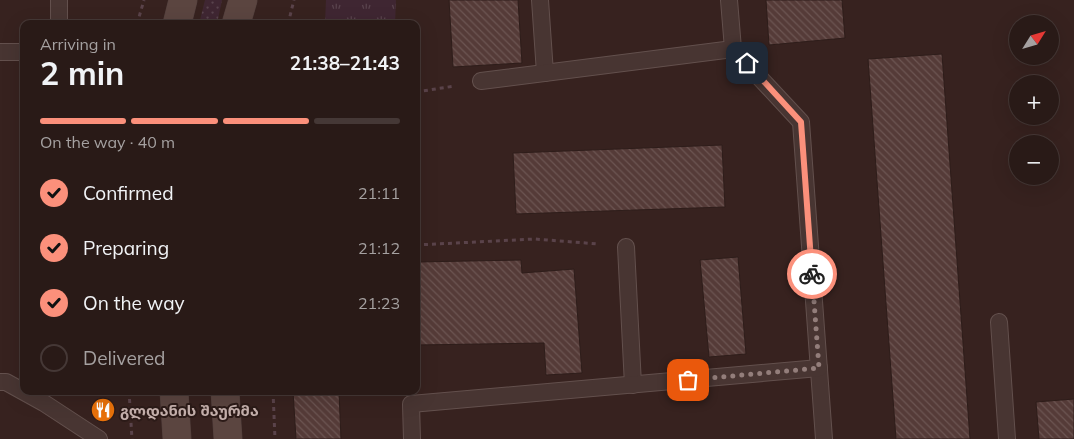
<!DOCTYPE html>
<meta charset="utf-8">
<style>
:root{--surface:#291a17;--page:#352724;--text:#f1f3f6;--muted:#a5a1a1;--line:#453836;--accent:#fb907b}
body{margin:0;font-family:Mulish,"Noto Sans Georgian",sans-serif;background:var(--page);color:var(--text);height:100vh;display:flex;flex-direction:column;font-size:19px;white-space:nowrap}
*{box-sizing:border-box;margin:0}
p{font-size:16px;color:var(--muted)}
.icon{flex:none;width:28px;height:28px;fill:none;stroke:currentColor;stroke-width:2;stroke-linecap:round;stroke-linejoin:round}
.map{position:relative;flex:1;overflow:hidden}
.sheet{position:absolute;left:20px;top:20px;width:400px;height:375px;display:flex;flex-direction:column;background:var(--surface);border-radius:10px;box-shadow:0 5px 20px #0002,0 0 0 1px var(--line)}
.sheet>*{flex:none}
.needle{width:32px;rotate:53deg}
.fabs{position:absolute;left:1009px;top:15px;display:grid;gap:10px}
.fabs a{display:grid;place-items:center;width:50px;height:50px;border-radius:50%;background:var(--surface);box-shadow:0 5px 20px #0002,0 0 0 1px var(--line);font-size:25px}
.pin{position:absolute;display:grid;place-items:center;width:42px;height:42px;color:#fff;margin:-21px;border-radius:10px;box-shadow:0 2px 8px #0006}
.courier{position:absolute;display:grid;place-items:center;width:50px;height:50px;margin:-25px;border:4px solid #fb907b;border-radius:50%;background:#fff;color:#222;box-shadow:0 1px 6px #0007}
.overview em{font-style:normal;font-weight:700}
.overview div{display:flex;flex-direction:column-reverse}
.overview{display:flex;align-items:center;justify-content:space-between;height:85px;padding:0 20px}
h1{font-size:32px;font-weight:700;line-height:38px}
.bar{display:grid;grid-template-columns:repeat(4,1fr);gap:8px 5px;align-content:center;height:60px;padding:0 20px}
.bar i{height:6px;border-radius:4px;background:var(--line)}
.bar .selected{background:var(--accent)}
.bar p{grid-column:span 4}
ol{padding:0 20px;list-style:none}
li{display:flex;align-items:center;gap:15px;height:55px}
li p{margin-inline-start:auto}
li .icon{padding:5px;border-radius:50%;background:var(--accent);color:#111;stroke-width:4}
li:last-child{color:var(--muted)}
li i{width:28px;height:28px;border:2px solid var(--line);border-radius:50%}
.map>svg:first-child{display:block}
.grass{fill:url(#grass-dots)}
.park{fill:url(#park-tufts)}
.building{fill:url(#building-back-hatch);stroke:#2e1d1a}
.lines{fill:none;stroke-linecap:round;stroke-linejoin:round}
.service-casing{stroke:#63504d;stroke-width:18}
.secondary-casing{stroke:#513f3c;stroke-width:29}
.path{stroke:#5a434a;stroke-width:3;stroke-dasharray:4 4;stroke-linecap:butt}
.service{stroke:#483532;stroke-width:16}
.secondary{stroke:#5b4540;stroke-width:28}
.done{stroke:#937e7b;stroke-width:5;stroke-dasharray:0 9}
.route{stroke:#fb907b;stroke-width:6}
.labels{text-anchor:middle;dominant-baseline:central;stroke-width:4;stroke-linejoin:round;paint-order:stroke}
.poi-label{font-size:15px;font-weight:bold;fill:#c5b0ac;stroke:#2c1b18;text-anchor:start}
</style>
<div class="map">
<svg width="1074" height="439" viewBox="0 0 1074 439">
<defs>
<pattern id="grass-dots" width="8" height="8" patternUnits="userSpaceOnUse" patternTransform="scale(1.25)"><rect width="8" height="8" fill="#3f2632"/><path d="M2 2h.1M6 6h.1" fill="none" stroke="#59434d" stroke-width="1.8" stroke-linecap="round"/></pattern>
<pattern id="park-tufts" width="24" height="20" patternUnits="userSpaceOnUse" patternTransform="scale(1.25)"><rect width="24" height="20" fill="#3f2632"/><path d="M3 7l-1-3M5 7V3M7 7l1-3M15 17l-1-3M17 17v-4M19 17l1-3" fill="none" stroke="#59434d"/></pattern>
<pattern id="building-back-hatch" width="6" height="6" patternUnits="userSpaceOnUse" patternTransform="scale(1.25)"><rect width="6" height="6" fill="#553b38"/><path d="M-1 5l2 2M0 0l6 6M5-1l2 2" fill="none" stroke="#6c5552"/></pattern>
</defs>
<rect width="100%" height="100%" fill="#37221f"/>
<!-- grass -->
<polygon class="grass" points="205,0 222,0 217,24 199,24"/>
<!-- park -->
<polygon class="park" points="326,0 396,0 395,24 325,24"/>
<!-- building -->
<g class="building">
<polygon points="449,0 518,0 522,63 453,67"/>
<polygon points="766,0 842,0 845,38 769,45"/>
<polygon points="942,54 970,439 896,439 868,59"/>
<polygon points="722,145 725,207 516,214 513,153"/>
<polygon points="738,257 746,354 709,357 700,260"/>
<polygon points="521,260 522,273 574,269 582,373 546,375 544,343 416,345 416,262"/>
<polygon points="293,391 339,391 341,439 296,439"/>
<polygon points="1074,399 1074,439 1039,439 1036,402"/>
</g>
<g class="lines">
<!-- service casing -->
<g class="service-casing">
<g id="service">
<polyline points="540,0 545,73"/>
<polyline points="729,0 733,49"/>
<polyline points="59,24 59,0"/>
<polyline points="0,52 24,52"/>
<polyline points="481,81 733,49 801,122 824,439"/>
<polyline points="626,247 633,385"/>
<polyline points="999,322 1007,439"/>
<polyline points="0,382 6,382 44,403 99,439"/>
<polyline points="412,439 411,404 819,368"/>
</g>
</g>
<!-- secondary casing -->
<g class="secondary-casing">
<g id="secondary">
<polyline points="177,24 183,0"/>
<polyline points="236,24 243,0"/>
<polyline points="174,391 177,439"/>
<polyline points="225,391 228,439"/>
</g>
</g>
<!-- path -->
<g class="path">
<polyline points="137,24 144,0"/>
<polyline points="288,24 294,0"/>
<polyline points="416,92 455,86"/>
<polyline points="416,245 535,239 598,244"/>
<polyline points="129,391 132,439"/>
<polyline points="273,391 275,439"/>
</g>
<!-- service -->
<use href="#service" class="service"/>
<!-- secondary -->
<use href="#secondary" class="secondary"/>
</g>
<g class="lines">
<!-- done -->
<polyline class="done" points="688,380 819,368 812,274"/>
<!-- route -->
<polyline class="route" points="747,63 801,122 812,274"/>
</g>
<!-- icons -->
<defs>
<g id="restaurant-disc" transform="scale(1.25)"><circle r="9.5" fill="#e8710a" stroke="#2c1b18"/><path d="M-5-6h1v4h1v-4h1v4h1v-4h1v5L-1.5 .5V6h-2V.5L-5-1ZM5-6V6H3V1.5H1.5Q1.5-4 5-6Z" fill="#fff"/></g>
</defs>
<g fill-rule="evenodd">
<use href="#restaurant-disc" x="103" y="410"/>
</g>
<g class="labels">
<!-- poi labels -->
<g class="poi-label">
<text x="120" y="410">გლდანის შაურმა</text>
</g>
</g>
</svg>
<div class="fabs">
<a><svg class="needle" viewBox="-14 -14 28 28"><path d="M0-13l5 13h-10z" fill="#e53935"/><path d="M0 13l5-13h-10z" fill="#a5a1a1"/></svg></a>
<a>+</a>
<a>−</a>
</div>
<div class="pin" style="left:688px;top:380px;background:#ea580c"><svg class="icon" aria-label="bag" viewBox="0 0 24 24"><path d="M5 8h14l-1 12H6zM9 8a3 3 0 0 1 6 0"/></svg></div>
<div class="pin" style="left:747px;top:63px;background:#1f2937"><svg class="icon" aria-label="home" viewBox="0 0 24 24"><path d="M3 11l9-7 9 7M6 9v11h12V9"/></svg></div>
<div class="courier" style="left:812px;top:274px"><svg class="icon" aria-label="bike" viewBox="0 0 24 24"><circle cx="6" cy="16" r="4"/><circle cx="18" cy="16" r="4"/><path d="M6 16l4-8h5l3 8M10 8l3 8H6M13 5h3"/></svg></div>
<section class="sheet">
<div class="overview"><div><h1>2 min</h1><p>Arriving in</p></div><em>21:38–21:43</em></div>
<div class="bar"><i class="selected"></i><i class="selected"></i><i class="selected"></i><i></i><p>On the way · 40 m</p></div>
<ol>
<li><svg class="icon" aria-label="check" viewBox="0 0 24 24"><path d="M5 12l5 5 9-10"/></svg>Confirmed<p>21:11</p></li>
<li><svg class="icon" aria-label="check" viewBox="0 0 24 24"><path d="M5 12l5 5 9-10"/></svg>Preparing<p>21:12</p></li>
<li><svg class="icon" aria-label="check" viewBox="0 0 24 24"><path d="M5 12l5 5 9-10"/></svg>On the way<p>21:23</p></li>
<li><i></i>Delivered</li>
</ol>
</section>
</div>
